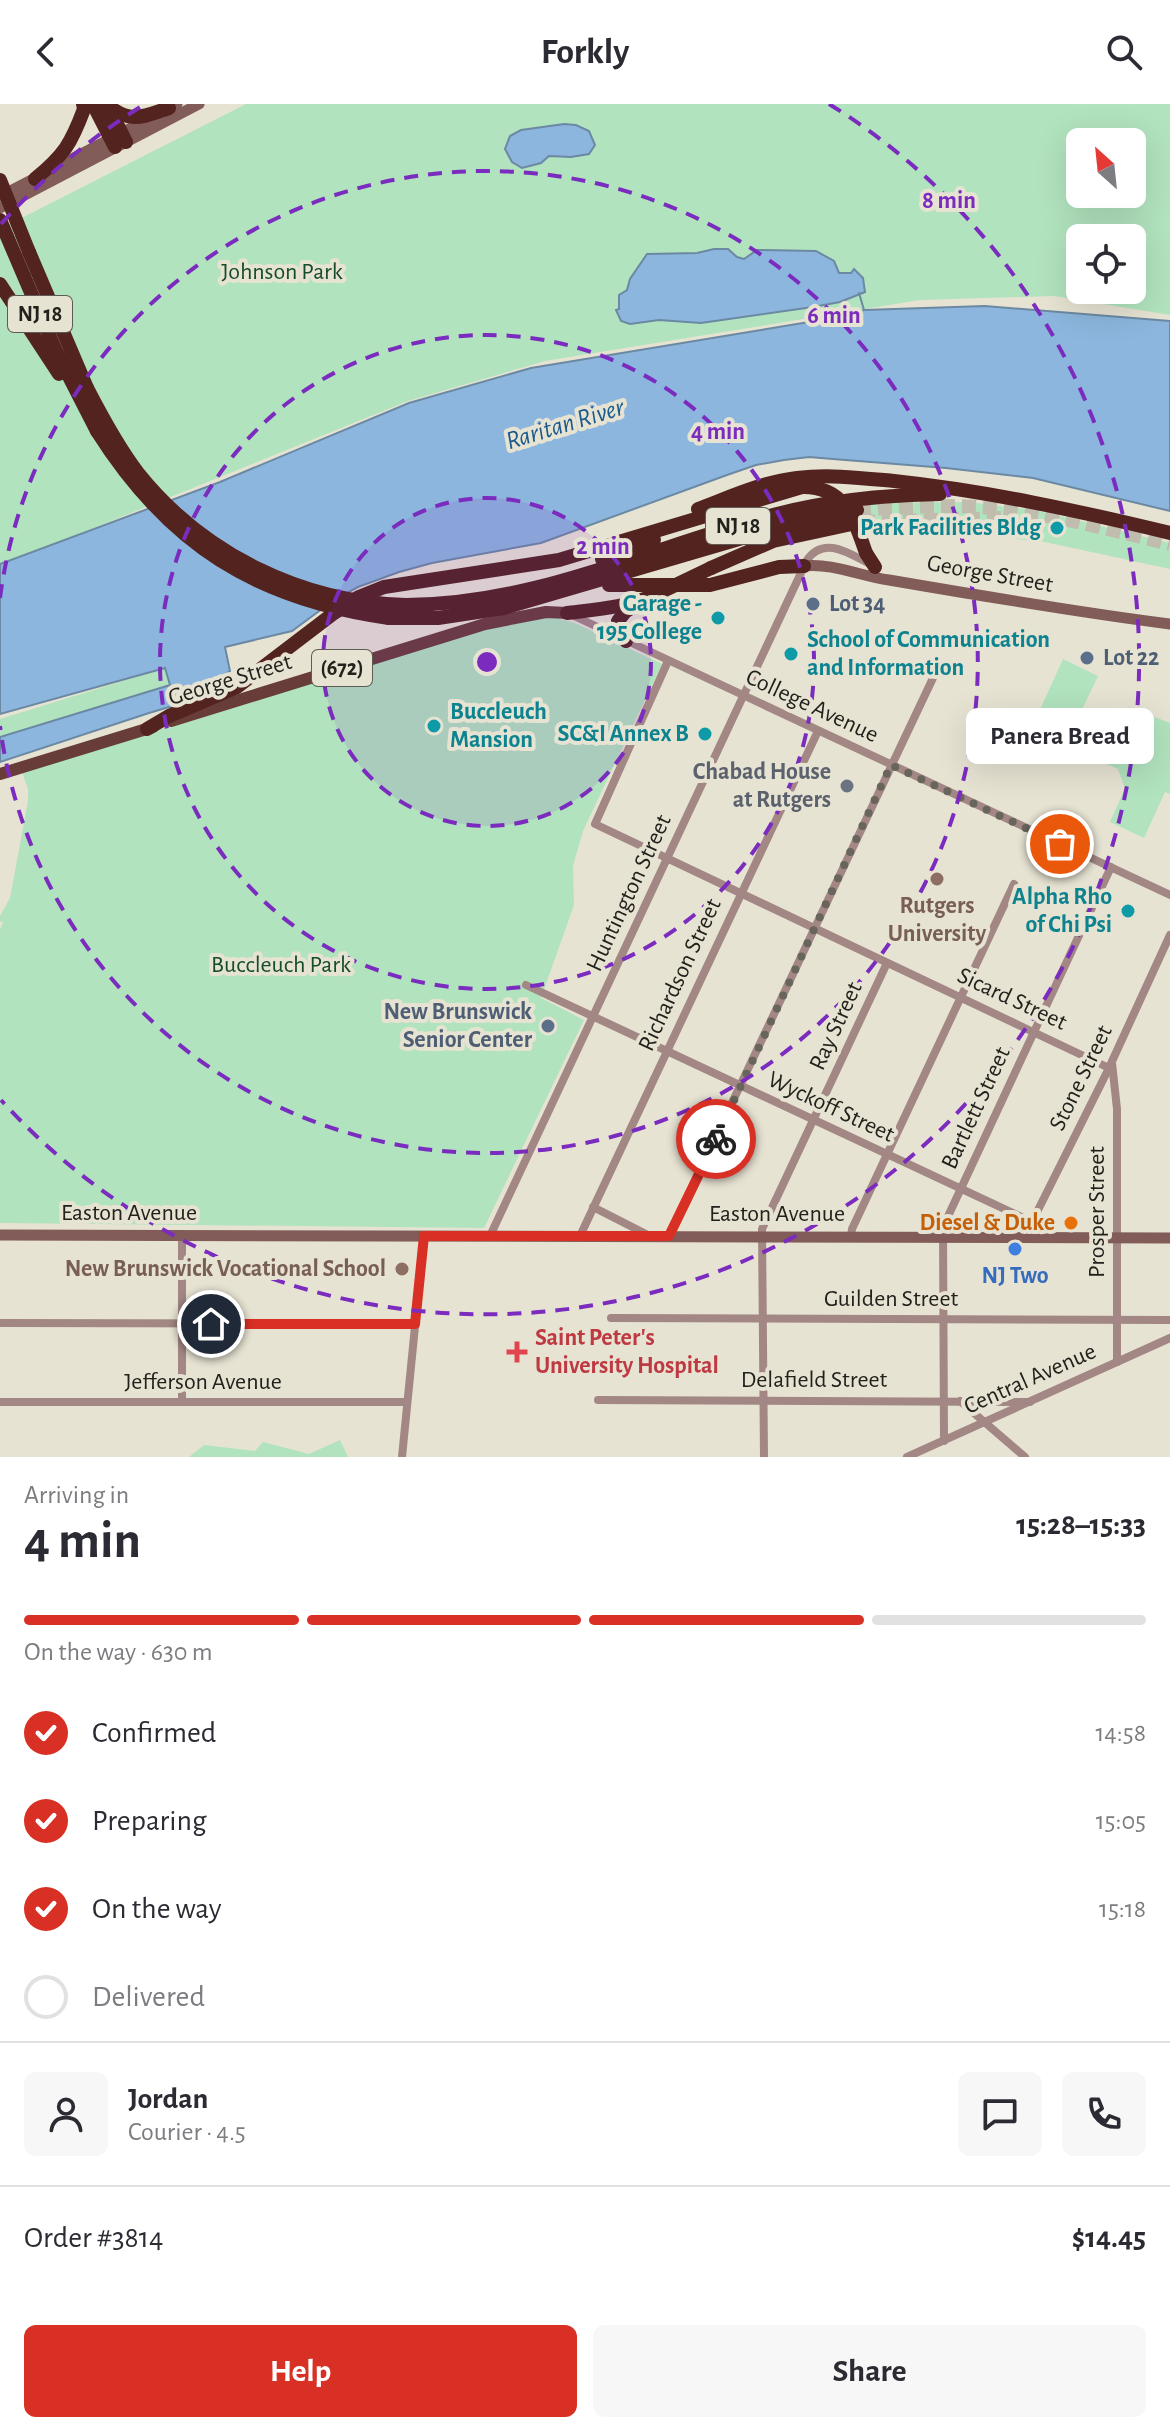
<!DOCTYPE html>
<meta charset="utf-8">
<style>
:root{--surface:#fff;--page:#f7f7f7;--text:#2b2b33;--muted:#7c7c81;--line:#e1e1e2;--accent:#d93025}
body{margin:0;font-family:"Alegreya Sans",sans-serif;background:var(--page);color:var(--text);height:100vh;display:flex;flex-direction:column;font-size:30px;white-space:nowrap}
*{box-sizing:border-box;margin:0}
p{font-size:26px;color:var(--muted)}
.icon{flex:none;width:44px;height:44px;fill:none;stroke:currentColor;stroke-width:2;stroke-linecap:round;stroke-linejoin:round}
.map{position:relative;height:1353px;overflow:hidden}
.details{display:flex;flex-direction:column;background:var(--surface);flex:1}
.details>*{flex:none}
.needle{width:52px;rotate:333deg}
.buttons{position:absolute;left:1066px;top:24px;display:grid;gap:16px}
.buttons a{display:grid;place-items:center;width:80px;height:80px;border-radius:12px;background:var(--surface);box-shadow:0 8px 32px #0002;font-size:40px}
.pin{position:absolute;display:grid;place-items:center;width:68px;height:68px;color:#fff;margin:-34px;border:4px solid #fff;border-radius:50%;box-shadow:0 2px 8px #0007}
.courier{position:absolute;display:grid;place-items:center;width:80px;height:80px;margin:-40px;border:6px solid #d93025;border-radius:50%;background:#fff;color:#222;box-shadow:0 2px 10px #0007}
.bubble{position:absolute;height:56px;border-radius:12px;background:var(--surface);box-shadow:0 8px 32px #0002;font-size:26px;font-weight:600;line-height:56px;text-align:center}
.summary em{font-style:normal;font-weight:600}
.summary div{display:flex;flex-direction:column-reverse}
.summary{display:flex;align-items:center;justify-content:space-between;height:136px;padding:0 24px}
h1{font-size:52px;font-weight:600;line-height:60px}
.bar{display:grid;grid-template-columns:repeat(4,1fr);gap:12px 8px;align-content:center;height:96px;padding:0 24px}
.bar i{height:10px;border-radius:6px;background:var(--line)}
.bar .active{background:var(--accent)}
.bar p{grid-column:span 4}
.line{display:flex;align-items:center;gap:20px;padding:0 24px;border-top:2px solid var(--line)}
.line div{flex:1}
.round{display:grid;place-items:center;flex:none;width:84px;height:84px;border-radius:12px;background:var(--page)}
ol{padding:0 24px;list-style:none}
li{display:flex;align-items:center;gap:24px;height:88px}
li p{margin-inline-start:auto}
li .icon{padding:8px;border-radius:50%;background:var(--accent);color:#fff;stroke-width:4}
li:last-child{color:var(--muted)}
li i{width:44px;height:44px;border:4px solid var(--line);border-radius:50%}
.action{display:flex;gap:16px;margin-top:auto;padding:16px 24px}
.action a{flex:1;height:92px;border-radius:12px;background:var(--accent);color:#fff;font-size:32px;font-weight:600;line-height:92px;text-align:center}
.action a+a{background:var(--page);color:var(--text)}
header{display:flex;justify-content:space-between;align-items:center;height:104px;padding:0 24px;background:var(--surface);font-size:36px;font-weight:600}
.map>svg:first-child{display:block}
.green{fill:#b1e3be;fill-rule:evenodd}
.water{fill:#8cb6dd;stroke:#6c89a3;stroke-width:2}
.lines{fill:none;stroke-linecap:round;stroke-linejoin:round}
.stream{stroke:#6c89a3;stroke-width:2}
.highway-tunnel{stroke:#c0bcae;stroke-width:14;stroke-dasharray:14 7;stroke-linecap:butt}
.street{stroke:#a28784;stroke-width:8}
.secondary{stroke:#815c58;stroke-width:11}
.primary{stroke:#683d39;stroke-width:12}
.highway{stroke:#532320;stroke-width:14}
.highway-bridge{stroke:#532320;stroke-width:14}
.done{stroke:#68655c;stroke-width:8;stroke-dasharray:0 14.4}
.route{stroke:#d93025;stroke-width:10}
.ring{fill:none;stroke:#7b2cbf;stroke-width:4;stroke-dasharray:14 10}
.culture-dot{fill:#0f9aa8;stroke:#e7e3d3;stroke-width:3}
.service-dot{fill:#5c6f8a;stroke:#e7e3d3;stroke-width:3}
.worship-dot{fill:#6b7280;stroke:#e7e3d3;stroke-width:3}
.education-dot{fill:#8d6e63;stroke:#e7e3d3;stroke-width:3}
.food-dot{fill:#e8710a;stroke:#e7e3d3;stroke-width:3}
.shop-dot{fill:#3f7fe0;stroke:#e7e3d3;stroke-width:3}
.health-dot{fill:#e0444e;stroke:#e7e3d3;stroke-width:3}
.labels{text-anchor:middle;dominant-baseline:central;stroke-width:8;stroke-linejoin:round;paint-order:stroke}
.shield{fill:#e7e3d3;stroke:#5e5b53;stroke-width:2}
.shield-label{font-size:22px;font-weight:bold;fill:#23211c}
.park-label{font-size:24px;fill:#144d2b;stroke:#e7e3d3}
.culture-label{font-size:24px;font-weight:bold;fill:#0d838f;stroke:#e7e3d3;text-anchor:end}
.street-label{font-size:24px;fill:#23211c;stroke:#e7e3d3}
.service-label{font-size:24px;font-weight:bold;fill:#4e5e75;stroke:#e7e3d3;text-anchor:start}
.worship-label{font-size:24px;font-weight:bold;fill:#5b616d;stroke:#e7e3d3;text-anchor:end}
.education-label{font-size:24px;font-weight:bold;fill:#785e54;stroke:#e7e3d3}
.food-label{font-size:24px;font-weight:bold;fill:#c56008;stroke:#e7e3d3;text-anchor:end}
.shop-label{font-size:24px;font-weight:bold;fill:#366cbe;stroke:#e7e3d3}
.health-label{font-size:24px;font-weight:bold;fill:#be3a42;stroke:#e7e3d3;text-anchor:start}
.water-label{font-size:26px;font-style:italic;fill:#1a5a8c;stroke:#e7e3d3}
.centre{fill:#7b2cbf;stroke:#e7e3d3;stroke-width:4}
.ring-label{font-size:24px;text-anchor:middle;font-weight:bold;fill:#7b2cbf;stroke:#e7e3d3;stroke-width:8;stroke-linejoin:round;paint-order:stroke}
</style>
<header><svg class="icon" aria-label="back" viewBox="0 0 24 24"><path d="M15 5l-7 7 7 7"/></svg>Forkly<svg class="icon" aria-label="search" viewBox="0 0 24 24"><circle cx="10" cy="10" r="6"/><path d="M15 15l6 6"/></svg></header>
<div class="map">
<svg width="1170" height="1353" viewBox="0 0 1170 1353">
<rect width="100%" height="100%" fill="#e7e3d3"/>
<!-- green -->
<g class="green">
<path d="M246,0H1170V211L1054,192L920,196L545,257L408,297L0,462V125ZM1080,38H1132V90H1080ZM1080,134H1132V186H1080Z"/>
<polygon points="968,398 1039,407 1170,439 1170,465 1045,438 931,426 869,428 858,399"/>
<polygon points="552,513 575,519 662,560 583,727 573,762 574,801 541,894 584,916 484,1124 0,1119 0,825 3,819 0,817 0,812 10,794 28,697 28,685 22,668 490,523 528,515"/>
<polygon points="1063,555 1098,572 1068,635 1057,630 1056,632 1034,619"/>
<polygon points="165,564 170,581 0,633 0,615"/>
<polygon points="1129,603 1170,619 1170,690 1165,688 1144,734 1110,718 1125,684 1118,665 1104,659 1111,642 1099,636 1113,608 1124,613"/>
<polygon points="340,1336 348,1353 189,1353 204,1341 255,1347 263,1338 309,1350"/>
</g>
<!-- water -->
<g class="water">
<polygon points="564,20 576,21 589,27 595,41 589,50 571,53 549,52 541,59 522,64 512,58 505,45 510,32 521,26"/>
<polygon points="714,145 728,145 737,153 744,155 757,146 816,147 834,157 839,169 851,169 854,165 863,174 865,188 840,198 813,203 701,219 659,216 630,220 621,217 616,206 619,205 619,191 627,186 630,175 647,150 697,149"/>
<polygon points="985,202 1170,217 1170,407 1033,374 946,364 833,355 809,353 784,356 756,361 727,371 541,439 432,459 399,468 358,483 334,496 292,527 225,543 230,567 225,570 227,582 174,605 169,603 149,609 0,658 0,633 170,581 165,564 0,610 0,460 220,378 409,299 531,264 833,214 864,206"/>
</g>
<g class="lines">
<!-- stream -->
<polyline class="stream" points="859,189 864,206"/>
<!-- highway-tunnel -->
<g class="highway-tunnel">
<path d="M857,406C902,403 948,400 993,404C1053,410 1112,426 1170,440"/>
<polyline points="861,418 1005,414"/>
</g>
<!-- street -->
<g class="street">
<polyline points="572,511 1170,791"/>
<polyline points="668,557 595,720 1109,964"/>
<polyline points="526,881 1032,1118"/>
<polyline points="1112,959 1117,1005 1117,1258"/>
<polyline points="593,1103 646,1130"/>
<path d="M490,1132L807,456C824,431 850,450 870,460"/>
<polyline points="580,1132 818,627"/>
<polyline points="669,1132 933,574"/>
<polyline points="851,1132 852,1125 1014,780"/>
<polyline points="1041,1133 1032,1118 1108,966 1170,831"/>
<polyline points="611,1214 1170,1216"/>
<polyline points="0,1219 415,1220"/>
<polyline points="598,1296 1030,1298"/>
<polyline points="960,1297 1025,1353"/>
<polyline points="0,1298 407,1298"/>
<polyline points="182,1298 182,1131"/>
<polyline points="944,1337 943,1123 1111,763"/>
<polyline points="402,1353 424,1132"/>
<polyline points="764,1353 762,1125 887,859"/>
<polyline points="907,1353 1170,1234"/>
</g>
<!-- secondary -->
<g class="secondary">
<polyline points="1,92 177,0"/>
<polyline points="0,104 199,0"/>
<path d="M804,462C833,459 860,472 889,476C982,492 1076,508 1170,520"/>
<polyline points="0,1131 1170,1134"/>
</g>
<!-- primary -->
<g class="primary">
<polyline points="171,617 485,520 546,508 567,509"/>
<polyline points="0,670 153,623"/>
</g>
<!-- highway -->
<g class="highway">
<polyline points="93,0 115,43"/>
<path d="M107,1C131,20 142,13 169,4"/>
<polyline points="108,2 126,38"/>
<path d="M35,75C64,51 71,40 84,5L83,0"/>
<polyline points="0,116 56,247 97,327"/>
<polyline points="29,148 87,284"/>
<polyline points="0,180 59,270"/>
<path d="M698,405C730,393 762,378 797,374C829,370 862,374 894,377C988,387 1079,407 1170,429"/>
<polyline points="866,449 875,463"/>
<polyline points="602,455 654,436"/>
<polyline points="711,464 773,437 861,418"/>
<polyline points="609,481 710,481 779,463 804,462"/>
<path d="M406,501C535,501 654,442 777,410C831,396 884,391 940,390"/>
<path d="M567,509C600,505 629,503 659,489"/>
<polyline points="389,514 438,514 504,504 787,421 857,406"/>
<polyline points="626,537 621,530 618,517 625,508 634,502"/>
<polyline points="147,625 169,612 237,583 334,509 359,493 384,483 559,456 802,383"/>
</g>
<!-- highway-bridge -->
<g class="highway-bridge">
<polyline points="0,76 29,148"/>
<path d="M87,284C102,313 118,343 138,369C203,450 302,499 406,501"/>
<path d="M97,327C169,441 256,495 389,514"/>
<path d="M802,383C845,382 854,415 866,449"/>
<polyline points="659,489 711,464"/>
</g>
</g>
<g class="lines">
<!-- done -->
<polyline class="done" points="716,1035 891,661 1060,740"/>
<!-- route -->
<polyline class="route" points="211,1220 415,1220 424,1132 669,1132 716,1035"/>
</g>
<!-- distance rings -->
<circle cx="487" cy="558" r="164" fill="#7b2cbf" fill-opacity=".12"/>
<g class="ring">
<circle cx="487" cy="558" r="164"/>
<circle cx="487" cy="558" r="327"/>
<path d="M0 494A491 491 0 1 1 0 622"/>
<path d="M1 120A654 654 0 0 1 145 0M829 0A654 654 0 1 1 1 996"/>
</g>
<!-- markers -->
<g class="culture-dot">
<circle cx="1057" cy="424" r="8"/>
<circle cx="718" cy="514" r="8"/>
<circle cx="791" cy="550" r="8"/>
<circle cx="434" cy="622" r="8"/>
<circle cx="705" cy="630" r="8"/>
<circle cx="1128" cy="807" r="8"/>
</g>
<g class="service-dot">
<circle cx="813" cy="500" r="8"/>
<circle cx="1087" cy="554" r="8"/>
<circle cx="548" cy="922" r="8"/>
</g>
<circle class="worship-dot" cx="847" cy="682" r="8"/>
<g class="education-dot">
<circle cx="937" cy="775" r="8"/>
<circle cx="402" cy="1165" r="8"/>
</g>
<circle class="food-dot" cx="1071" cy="1119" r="8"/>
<circle class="shop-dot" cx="1015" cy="1145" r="8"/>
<path class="health-dot" d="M513 1236h8v8h8v8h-8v8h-8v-8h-8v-8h8z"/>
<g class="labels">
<!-- shield labels -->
<g class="shield">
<rect x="8" y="192" width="64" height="36" rx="6"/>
<rect x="706" y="404" width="64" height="36" rx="6"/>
<rect x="312" y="546" width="60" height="36" rx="6"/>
</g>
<g class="shield-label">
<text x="40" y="210">NJ 18</text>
<text x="738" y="422">NJ 18</text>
<text x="342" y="564">(672)</text>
</g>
<!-- park labels -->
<g class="park-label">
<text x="282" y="168">Johnson Park</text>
<text x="281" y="861">Buccleuch Park</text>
</g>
<!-- culture labels -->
<g class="culture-label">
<text x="1041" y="424">Park Facilities Bldg</text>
<text x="702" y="500">Garage -<tspan x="702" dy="28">195 College</tspan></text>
<text x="807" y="536" text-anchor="start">School of Communication<tspan x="807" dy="28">and Information</tspan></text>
<text x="450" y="608" text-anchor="start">Buccleuch<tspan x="450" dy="28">Mansion</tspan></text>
<text x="689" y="630">SC&amp;I Annex B</text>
<text x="1112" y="793">Alpha Rho<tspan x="1112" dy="28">of Chi Psi</tspan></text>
</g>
<!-- street labels -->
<g class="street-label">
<text transform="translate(990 470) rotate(10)">George Street</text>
<text transform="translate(230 576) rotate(-17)">George Street</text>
<text transform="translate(812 602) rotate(25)">College Avenue</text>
<text transform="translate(629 789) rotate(-65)">Huntington Street</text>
<text transform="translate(680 871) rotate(-65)">Richardson Street</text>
<text transform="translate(1012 895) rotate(25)">Sicard Street</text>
<text transform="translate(836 922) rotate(-65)">Ray Street</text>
<text transform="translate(1081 974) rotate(-64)">Stone Street</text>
<text transform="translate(831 1003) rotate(25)">Wyckoff Street</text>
<text transform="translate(976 1004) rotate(-65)">Bartlett Street</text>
<text transform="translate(1097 1108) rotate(-90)">Prosper Street</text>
<text x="129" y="1109">Easton Avenue</text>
<text x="777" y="1110">Easton Avenue</text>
<text x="891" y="1195">Guilden Street</text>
<text transform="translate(1030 1275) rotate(-24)">Central Avenue</text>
<text x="814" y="1276">Delafield Street</text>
<text x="203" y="1278">Jefferson Avenue</text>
</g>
<!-- service labels -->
<g class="service-label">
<text x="829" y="500">Lot 34</text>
<text x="1103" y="554">Lot 22</text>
<text x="532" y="908" text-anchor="end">New Brunswick<tspan x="532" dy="28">Senior Center</tspan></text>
</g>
<!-- worship labels -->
<g class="worship-label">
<text x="831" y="668">Chabad House<tspan x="831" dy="28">at Rutgers</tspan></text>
</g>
<!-- education labels -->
<g class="education-label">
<text x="937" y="802">Rutgers<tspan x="937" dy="28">University</tspan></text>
<text x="386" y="1165" text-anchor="end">New Brunswick Vocational School</text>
</g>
<!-- food labels -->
<g class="food-label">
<text x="1055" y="1119">Diesel &amp; Duke</text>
</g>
<!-- shop labels -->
<g class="shop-label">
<text x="1015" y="1172">NJ Two</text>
</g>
<!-- health labels -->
<g class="health-label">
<text x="535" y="1234">Saint Peter's<tspan x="535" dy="28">University Hospital</tspan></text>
</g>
<!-- water labels -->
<g class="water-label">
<text transform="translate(565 320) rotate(-17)">Raritan River</text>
</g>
</g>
<circle cx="487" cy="558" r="12" class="centre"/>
<g class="ring-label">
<text x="949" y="104">8 min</text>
<text x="834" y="219">6 min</text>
<text x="718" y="335">4 min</text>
<text x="603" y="450">2 min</text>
</g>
</svg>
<div class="buttons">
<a><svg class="needle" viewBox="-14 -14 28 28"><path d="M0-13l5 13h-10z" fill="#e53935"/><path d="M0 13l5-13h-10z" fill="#7c7c81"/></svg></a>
<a><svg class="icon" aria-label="locate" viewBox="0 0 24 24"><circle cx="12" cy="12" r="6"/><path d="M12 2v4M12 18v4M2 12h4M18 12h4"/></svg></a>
</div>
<div class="pin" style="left:1060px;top:740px;background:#ea580c"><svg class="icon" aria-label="bag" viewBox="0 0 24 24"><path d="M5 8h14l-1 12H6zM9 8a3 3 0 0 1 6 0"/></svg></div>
<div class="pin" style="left:211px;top:1220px;background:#1f2937"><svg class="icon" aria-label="home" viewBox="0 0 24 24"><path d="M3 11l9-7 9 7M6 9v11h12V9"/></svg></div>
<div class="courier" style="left:716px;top:1035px"><svg class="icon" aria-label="bike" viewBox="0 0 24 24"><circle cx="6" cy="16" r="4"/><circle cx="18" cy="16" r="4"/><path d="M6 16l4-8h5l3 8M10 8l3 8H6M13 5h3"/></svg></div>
<div class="bubble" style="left:966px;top:604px;width:188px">Panera Bread</div>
</div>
<section class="details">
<div class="summary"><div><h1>4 min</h1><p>Arriving in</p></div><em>15:28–15:33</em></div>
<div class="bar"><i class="active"></i><i class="active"></i><i class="active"></i><i></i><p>On the way · 630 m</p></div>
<ol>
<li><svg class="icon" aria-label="check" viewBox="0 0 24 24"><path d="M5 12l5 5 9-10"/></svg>Confirmed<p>14:58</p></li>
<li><svg class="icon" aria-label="check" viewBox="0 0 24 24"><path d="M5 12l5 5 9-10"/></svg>Preparing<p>15:05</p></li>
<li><svg class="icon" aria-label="check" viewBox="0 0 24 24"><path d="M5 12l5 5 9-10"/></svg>On the way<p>15:18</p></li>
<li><i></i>Delivered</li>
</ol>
<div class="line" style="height:144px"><a class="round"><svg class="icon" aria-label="person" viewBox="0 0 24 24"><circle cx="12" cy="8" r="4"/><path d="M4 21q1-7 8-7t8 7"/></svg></a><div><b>Jordan</b><p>Courier · 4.5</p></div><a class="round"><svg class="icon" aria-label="chat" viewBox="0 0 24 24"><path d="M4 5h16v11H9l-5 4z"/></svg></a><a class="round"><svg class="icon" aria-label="phone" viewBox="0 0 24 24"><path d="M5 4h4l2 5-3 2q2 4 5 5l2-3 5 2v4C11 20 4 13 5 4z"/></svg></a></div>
<div class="line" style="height:104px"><div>Order #3814</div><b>$14.45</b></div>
<div class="action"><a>Help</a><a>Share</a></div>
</section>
